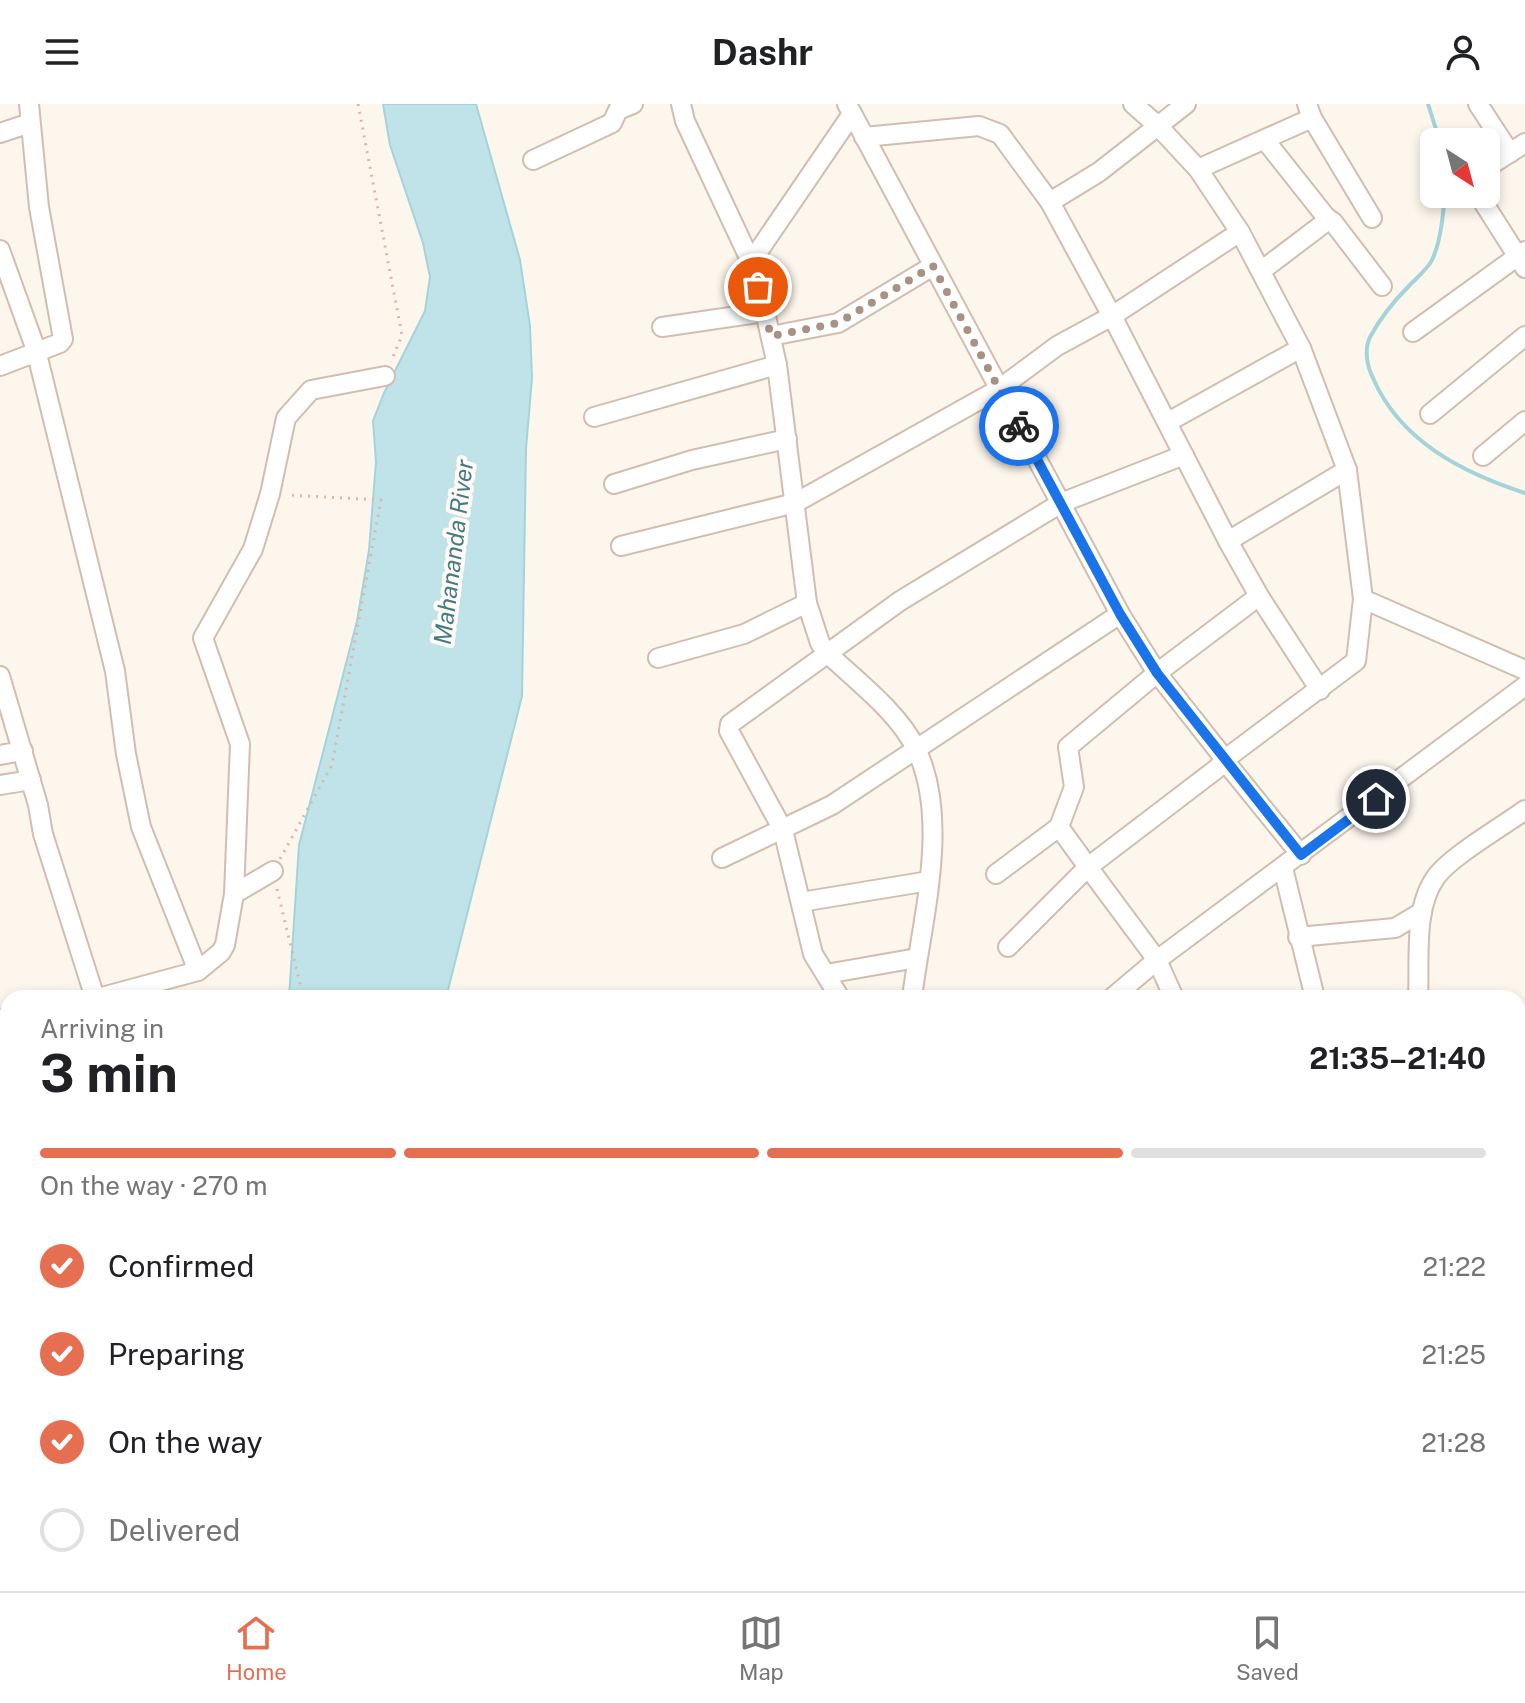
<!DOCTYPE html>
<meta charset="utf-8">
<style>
:root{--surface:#fff;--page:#f6f6f6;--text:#202124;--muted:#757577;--line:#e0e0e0;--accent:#e76f51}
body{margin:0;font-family:"Public Sans",sans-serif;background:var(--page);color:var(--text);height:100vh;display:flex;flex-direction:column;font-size:30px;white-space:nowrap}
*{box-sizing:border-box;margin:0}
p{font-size:26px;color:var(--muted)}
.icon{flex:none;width:44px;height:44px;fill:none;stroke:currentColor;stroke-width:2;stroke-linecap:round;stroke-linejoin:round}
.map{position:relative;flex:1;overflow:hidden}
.drawer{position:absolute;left:0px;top:886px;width:1526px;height:602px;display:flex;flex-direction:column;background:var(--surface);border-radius:24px 24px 0 0;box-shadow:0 4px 12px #0003}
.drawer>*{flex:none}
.needle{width:52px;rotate:144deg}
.buttons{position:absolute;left:1420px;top:24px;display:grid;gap:16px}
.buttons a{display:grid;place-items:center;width:80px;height:80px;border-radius:12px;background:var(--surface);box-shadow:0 4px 12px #0003;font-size:40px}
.pin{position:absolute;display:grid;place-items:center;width:68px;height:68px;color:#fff;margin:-34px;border:4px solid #fff;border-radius:50%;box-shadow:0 2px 8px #0007}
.courier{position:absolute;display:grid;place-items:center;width:80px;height:80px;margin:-40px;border:6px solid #1a73e8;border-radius:50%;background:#fff;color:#222;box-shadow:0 2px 10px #0007}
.headline em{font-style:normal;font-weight:700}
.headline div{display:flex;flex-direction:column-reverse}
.headline{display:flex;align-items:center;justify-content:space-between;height:136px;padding:0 40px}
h1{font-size:52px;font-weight:700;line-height:60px}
.bar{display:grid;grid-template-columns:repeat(4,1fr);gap:12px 8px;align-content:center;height:96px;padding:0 40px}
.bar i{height:10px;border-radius:6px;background:var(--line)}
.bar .selected{background:var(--accent)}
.bar p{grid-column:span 4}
ol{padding:0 40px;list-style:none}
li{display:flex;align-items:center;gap:24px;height:88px}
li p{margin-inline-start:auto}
li .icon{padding:8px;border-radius:50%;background:var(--accent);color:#fff;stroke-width:4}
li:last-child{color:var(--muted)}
li i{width:44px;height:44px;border:4px solid var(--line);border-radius:50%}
header{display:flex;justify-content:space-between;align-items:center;height:104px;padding:0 40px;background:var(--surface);font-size:36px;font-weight:700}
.tabs{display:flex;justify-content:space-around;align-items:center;height:112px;border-top:2px solid var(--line);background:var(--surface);font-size:22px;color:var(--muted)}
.tabs a{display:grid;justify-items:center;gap:4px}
.tabs .selected{color:var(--accent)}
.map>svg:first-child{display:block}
.water{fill:#bfe3e8;stroke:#a5d3da;stroke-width:2}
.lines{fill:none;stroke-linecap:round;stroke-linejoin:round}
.stream{stroke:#a5d3da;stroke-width:4}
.minor-casing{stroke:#d1beb0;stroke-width:22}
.path{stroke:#d9b8a5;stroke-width:3;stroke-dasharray:2 6;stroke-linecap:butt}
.minor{stroke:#fff;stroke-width:18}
.done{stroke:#a89285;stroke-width:8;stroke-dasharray:0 14.4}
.route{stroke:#1a73e8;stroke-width:10}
.labels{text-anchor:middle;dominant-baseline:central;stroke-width:8;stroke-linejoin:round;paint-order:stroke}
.water-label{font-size:24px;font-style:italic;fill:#437c86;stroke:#fffaf3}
</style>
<header><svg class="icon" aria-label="menu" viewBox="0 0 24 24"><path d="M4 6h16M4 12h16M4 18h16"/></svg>Dashr<svg class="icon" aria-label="person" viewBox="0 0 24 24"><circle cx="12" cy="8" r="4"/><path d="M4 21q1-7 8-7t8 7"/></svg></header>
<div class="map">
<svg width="1525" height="1487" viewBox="0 0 1525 1487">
<rect width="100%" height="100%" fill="#fdf6ec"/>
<!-- water -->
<g class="water">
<polygon points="383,0 476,0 520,156 530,222 532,274 526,345 522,592 446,894 289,894 299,741 357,517 369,446 376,358 373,317 384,289 425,207 430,173 423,139 390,41"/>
<rect x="212" y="1480" width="161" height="7"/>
</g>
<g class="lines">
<!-- stream -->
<g class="stream">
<polyline points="1428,0 1440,38"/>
<path d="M1445,90C1443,111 1441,137 1432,156C1427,166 1415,175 1407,184C1393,198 1380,215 1370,233C1364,246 1367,262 1373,274C1400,337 1463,369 1525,389"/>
</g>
<!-- minor casing -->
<g class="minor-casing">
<g id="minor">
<path d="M681,0L685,17L751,158L765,208L777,261L807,499L820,539L828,550C856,576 900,610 916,645C951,716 921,819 912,894"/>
<polyline points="847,0 1120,510 1157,569 1224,654 1219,663 1088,763 1157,856 1174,894"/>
<polyline points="1133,0 1158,22 1198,65 1240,128 1301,244 1347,366 1363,495 1525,566"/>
<polyline points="1307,0 1312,14 1372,114"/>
<polyline points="1478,0 1510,49"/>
<polyline points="0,29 30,19"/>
<polyline points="864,33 979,22 1000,30 1050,98 1112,212 1228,437 1259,492 1320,586"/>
<polyline points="533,56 612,19 618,6 633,0"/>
<polyline points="1486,64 1525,39"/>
<polyline points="1198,65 1312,14"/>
<polyline points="1478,90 1525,164"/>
<polyline points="1050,98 1099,68 1186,0"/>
<polyline points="1326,113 1333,118 1382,182"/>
<polyline points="0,146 36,246 115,567 126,650 141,723 198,867"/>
<polyline points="751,158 852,10"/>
<polyline points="1261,167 1323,120 1326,113 1265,36"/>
<polyline points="662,223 765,208"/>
<polyline points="1413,228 1525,147"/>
<polyline points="771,232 838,219 933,162"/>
<polyline points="0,262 60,239 63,235 39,103 29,0"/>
<polyline points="1430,310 1525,232"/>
<polyline points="594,313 777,261"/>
<polyline points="1168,318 1301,244"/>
<polyline points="1483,352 1525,317"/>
<polyline points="614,380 692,356 787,335"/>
<polyline points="1228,437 1347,366"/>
<polyline points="621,442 795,399 999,285 1057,242 1112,212 1240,128"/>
<polyline points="658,554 744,530 807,499"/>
<polyline points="0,572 38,701 43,730 95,894"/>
<polyline points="0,651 23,647"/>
<polyline points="0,681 31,676"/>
<polyline points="1301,751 1224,656 1356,557 1363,495"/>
<polyline points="722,754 832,701 1120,510"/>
<polyline points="1283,764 1315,894"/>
<polyline points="996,770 1059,723"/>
<polyline points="234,790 240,640 203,534 253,445 270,390 286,314 311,286 385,272"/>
<polyline points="801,798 929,777"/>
<polyline points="1298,833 1395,824 1422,808"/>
<polyline points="1008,843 1088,763 1059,723 1074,683 1068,643 1157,569 1259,492"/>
<polyline points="826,870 917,854"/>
<polyline points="98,894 198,867 221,848 225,841 234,790 273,767"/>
<polyline points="840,894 813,850 783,726 729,627 730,620 900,497 1061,399 1184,351"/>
<polyline points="1112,894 1157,856 1525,582"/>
<path d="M1418,894C1420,857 1413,804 1436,773C1450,753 1503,722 1525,706"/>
<polyline points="0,915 8,914"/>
<polyline points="1518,972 1525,959"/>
<polyline points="1518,1060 1525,1064"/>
<polyline points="0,1189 8,1187"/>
<polyline points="1518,1209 1525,1214"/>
<polyline points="0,1320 8,1334"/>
<polyline points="1518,1373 1525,1383"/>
<polyline points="161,1480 162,1487"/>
<polyline points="679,1480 681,1487"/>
<polyline points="1060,1480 1064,1487"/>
<polyline points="1158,1480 1162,1487"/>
<polyline points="1265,1480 1277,1487"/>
<polyline points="1434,1480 1457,1487"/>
<polyline points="0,1483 8,1477"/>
<polyline points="613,1487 616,1480"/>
<polyline points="866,1487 877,1480"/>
<polyline points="991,1487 1001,1480"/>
<polyline points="1356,1487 1359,1480"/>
</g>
</g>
<!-- path -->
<g class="path">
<polyline points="358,0 402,231 391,258"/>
<polyline points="280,755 332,661 381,396 287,391"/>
<polyline points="277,785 301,884 300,894"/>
<polyline points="222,1480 223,1487"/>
</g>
<!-- minor -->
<use href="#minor" class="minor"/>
</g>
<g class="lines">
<!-- done -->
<polyline class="done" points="758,183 771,232 838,219 933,162 1019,322"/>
<!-- route -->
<polyline class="route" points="1019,322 1120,510 1157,569 1301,751 1376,695"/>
</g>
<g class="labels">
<!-- water labels -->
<g class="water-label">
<text transform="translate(453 448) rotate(-83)">Mahananda River</text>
</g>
</g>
</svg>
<div class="buttons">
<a><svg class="needle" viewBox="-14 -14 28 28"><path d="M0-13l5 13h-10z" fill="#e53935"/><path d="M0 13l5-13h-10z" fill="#757577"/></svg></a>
</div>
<div class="pin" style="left:758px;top:183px;background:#ea580c"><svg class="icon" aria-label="bag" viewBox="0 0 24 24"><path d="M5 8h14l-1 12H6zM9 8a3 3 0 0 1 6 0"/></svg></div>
<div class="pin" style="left:1376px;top:695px;background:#1f2937"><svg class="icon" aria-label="home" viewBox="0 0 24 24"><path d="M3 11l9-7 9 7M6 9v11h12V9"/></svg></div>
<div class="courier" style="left:1019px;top:322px"><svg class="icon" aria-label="bike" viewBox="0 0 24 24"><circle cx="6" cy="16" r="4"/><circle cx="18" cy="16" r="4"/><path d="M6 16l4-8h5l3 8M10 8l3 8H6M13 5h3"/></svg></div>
<section class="drawer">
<div class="headline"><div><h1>3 min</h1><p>Arriving in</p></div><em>21:35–21:40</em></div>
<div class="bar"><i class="selected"></i><i class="selected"></i><i class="selected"></i><i></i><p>On the way · 270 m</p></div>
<ol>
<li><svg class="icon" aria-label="check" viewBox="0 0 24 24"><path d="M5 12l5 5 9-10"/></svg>Confirmed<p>21:22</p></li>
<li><svg class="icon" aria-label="check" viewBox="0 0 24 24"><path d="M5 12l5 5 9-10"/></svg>Preparing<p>21:25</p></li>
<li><svg class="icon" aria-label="check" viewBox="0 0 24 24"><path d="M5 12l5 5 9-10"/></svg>On the way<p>21:28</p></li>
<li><i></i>Delivered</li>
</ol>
</section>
</div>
<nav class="tabs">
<a class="selected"><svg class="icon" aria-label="home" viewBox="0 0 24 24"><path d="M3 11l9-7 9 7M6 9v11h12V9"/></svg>Home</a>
<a><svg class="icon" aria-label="map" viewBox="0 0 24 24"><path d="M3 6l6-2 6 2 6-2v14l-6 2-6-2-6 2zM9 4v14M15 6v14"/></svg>Map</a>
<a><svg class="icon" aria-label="saved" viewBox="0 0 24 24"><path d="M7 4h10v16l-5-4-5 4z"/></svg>Saved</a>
</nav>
